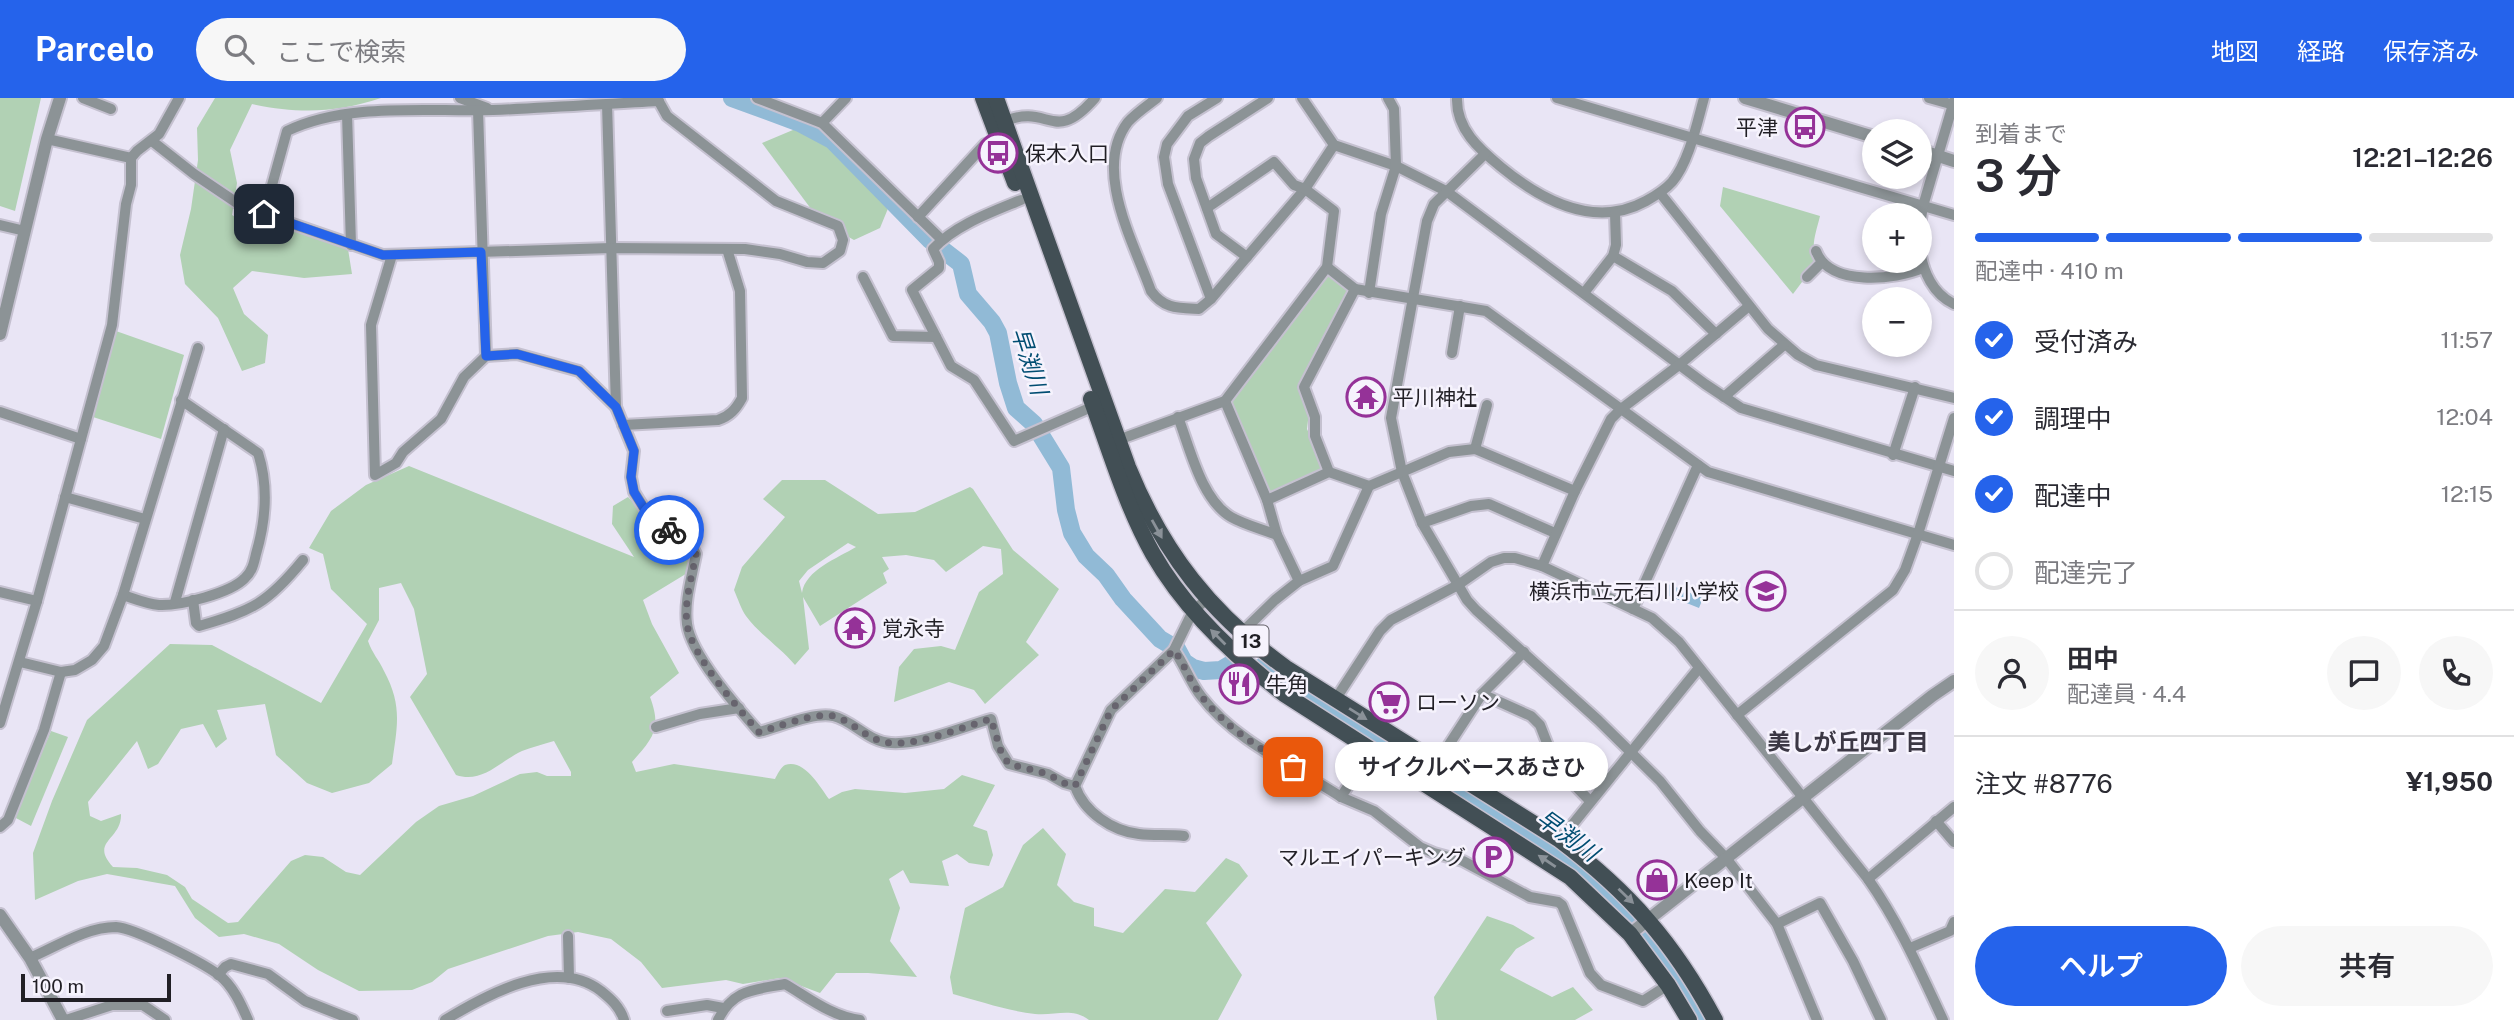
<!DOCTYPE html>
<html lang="ja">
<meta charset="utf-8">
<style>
:root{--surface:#fff;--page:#f7f7f7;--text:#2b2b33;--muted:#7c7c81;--line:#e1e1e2;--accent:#2563eb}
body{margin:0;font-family:"Public Sans","Noto Sans JP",sans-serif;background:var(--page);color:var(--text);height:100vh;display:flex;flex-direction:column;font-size:26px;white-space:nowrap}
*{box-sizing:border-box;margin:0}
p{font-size:23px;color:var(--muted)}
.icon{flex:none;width:38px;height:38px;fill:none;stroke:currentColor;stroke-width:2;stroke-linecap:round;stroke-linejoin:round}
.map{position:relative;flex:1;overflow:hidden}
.panel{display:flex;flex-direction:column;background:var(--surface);width:560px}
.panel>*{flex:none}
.controls{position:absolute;left:1862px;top:21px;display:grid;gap:14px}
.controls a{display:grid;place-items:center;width:70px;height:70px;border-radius:50%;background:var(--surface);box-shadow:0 4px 10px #0003;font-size:35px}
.scale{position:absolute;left:21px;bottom:18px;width:150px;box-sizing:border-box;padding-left:7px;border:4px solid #211f25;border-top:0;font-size:19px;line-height:24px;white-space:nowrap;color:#211f25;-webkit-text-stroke:5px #f6f3fd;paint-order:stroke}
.pin{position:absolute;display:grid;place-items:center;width:60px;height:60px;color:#fff;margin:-30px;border-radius:14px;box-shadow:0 4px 10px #0006}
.courier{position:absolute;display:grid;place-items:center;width:70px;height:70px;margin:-35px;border:5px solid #2563eb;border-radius:50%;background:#fff;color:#222;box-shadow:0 2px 9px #0007}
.bubble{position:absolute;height:49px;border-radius:24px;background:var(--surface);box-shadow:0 4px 10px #0003;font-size:23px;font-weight:600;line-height:49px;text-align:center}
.overview em{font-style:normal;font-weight:600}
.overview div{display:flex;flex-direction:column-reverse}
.overview{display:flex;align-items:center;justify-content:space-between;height:119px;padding:0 21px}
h1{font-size:46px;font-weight:600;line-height:52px}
.bar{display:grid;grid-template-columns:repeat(4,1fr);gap:10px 7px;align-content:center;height:84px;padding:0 21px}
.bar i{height:9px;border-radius:5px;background:var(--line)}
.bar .current{background:var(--accent)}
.bar p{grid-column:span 4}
.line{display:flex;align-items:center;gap:18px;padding:0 21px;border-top:2px solid var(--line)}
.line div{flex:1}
.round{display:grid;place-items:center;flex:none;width:74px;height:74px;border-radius:37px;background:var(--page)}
ol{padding:0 21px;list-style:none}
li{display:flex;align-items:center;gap:21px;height:77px}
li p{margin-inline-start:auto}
li .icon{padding:7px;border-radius:50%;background:var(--accent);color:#fff;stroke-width:4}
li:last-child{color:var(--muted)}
li i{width:38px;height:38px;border:4px solid var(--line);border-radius:50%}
.button{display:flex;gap:14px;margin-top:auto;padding:14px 21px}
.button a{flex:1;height:80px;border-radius:42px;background:var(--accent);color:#fff;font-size:28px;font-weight:600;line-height:80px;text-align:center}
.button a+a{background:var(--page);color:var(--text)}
header{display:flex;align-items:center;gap:42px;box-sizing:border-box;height:98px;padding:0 35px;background:var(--accent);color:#fff}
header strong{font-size:33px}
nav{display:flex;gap:38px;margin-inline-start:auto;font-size:24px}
.search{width:490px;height:63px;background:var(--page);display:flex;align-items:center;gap:18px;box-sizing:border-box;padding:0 24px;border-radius:38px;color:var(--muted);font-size:26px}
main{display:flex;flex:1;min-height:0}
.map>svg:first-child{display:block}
.green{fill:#b1d1b4;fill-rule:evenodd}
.water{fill:#91bad6}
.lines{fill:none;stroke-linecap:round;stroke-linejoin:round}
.river{stroke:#91bad6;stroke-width:18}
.minor-casing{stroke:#c5c1d0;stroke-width:14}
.tertiary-casing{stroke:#c5c1d0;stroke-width:16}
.primary-casing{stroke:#c5c1d0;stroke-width:19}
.minor{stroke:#8c9396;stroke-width:10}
.tertiary{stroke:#8c9396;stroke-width:12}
.primary{stroke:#424f55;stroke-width:16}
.oneway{fill:#8a9198}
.done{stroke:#67646e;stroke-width:7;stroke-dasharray:0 12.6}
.route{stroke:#2563eb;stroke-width:9}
.labels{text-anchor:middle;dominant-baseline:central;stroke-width:5;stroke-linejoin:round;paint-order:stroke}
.shield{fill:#f6f3fd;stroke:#615f66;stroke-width:2}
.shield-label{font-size:19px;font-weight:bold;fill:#211f25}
.poi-label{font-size:21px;fill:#211f25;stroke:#f6f3fd;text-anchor:start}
.water-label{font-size:23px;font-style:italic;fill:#014d72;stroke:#f6f3fd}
.neighbourhood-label{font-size:23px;font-weight:bold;fill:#3b3744;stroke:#f6f3fd}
</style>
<header>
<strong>Parcelo</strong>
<div class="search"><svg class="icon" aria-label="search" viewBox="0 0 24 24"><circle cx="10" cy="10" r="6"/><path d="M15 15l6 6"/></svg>ここで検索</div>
<nav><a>地図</a><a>経路</a><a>保存済み</a></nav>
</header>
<main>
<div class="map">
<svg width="1954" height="922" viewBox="0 0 1954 922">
<rect width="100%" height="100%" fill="#e9e5f5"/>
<!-- green -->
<g class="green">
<polygon points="0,0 41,0 15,113 0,108"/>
<path d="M215,0H381C336,15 299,16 252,6L230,52L237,85L232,117L237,120L242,116L348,151L352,176L304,180L252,173L233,190L244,216L268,237L265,265L242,273L218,220L185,186L180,157L191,111L198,62L197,30Z"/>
<polygon points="800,29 847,61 889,108 880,130 854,142 820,123 762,45"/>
<path d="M1723,89L1820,118C1816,135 1810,148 1817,164L1793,196L1720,108Z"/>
<polygon points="1327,173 1350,191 1299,288 1309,314 1307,331 1325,371 1268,397 1228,303"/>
<polygon points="116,233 184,257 161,341 93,319"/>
<path d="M409,368L634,459L612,426L613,408L628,399L660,432L684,449L690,461L689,474L643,502L652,526L679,575L650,599C662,631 653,640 632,664L636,674L674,666L775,681C777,677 781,669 785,667C804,660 820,689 829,701L842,694L855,691L905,695L944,691L962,677L995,687L973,728L987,733L993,757L989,768L969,765L957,756L942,763L949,788L910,785L903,772L889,781L900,810L890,843L917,879L868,875H836L820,895L780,880L743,886L726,882L662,890L641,864L611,841L578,834L548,838L448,871L432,884L412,892L359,893L318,872L279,846L244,836L219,839L195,820L175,788L107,776L78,783L35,802L33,755L52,703L87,622L170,546L212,547L321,605L367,526L331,491L323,456L309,450L331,413L366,387ZM401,485L414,511L427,576L410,599L456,677C482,686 499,664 522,653C532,649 544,646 554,643L571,674V678H547L537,674L520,676L473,698L439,708L416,724L360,777L346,774L323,759L305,757L291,763L238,824L228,825L192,801L185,789L167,777L137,770L113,769C89,743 122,742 121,716L101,723L90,718L88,704L137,643L148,671L158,666L181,631L203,626L216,650L227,641L217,612L265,606L276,657L307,685L332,695L369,685L392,666C397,629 403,608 384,573C379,562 372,555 368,543L379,522V490Z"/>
<path d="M782,382H825L878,416L915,414L970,389L973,391L1013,452L1059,491L1026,544L1039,557L985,606L974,592L949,584L894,604L899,569L914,551L941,548L955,552L979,494L1003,476L1001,451L983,448L946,474L934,462L906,457L882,459L889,471L883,475L887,485L820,528L803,499L809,551L795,567C780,549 760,537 746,518C741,511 738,501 734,492L742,469L785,419L763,401ZM848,445L856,449C838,460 805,472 802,495L799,483L808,472Z"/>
<polygon points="51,633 68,639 31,728 14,719"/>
<path d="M1043,730L1066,756L1057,787L1074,804L1094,810V828L1123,835L1165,791L1195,794L1226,760L1239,766L1248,778L1206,825L1242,877L1218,922H1089C1072,909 1055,918 1035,916C1008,913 979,903 953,896L950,879L965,810L1003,789L1023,747Z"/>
<polygon points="1487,818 1513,827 1535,840 1516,851 1500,872 1552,899 1573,889 1593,912 1575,922 1437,922 1434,899"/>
</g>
<!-- water -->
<polygon class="water" points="1668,486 1703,500 1699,510 1664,496"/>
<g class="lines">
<!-- river -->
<g class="river">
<polyline points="732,0 800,25 832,42 930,142 961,166 968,196 992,224 998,235 1008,285 1016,310 1034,326 1061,370 1066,412 1072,435 1086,458 1106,477 1123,501 1160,541 1177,551 1184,564 1193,570 1204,573 1221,572 1231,566"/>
<polyline points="1264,567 1514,728 1590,783 1639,832 1667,870 1698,922"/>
</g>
<!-- minor casing -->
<g class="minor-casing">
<g id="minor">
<polyline points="83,0 111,11"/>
<polyline points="460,0 487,10"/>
<polyline points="757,0 822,25 942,142"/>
<path d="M1157,0C1148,7 1136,15 1128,24C1092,71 1134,145 1151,193C1164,211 1178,210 1199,211L1211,201L1305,91L1334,47"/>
<polyline points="1302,0 1334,47 1396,68 1446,93 1705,286 1741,310 1954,373"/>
<path d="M1457,0C1456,31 1479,51 1501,69C1541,102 1595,131 1646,103C1655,98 1664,93 1672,84C1689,64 1697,25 1704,0"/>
<polyline points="1557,0 1954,117"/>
<polyline points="1929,0 1954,7"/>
<path d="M607,6L616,309L634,353L631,379L634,394L647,415L666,431L689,443L696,456C692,479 684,503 687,526C691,557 738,610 759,634C779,629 813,614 833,618C854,623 868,644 891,645C921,647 962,629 991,621L998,648L1009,666L1048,676L1064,685L1075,688"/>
<polyline points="478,12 486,258"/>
<polyline points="347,16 351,147"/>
<path d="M1005,23C1050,5 1053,48 1095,0"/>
<polyline points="822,25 846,0"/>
<polyline points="47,41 131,60"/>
<polyline points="152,43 194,76 243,109 383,157 611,150 745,151 780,156 807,164 823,165 840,153 843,142 838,128 776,103 667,18 657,0"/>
<polyline points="1485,56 1434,106 1427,123 1391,320 1402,374 1422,425 1467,502 1476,512 1598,622 1660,683 1700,733 1726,760 1777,826 1817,922"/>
<polyline points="1660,95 1768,231 1798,257 1816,267 1954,300"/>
<path d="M1021,102C992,114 955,127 933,151L939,164V170L912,192L951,268L974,282L1014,343L1094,308"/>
<path d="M264,116L287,33C347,4 427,14 493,12C548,10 603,6 659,3"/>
<polyline points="918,119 985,46 999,41"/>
<polyline points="0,127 25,133"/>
<polyline points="1920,127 1923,108 1954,3"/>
<path d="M1920,152C1923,174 1933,196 1954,206"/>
<path d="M1816,153C1829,189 1895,182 1923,170"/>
<polyline points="392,157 371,227 375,377 396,365 403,354 441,321 464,279 486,258 517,256 579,273 616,309"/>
<polyline points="1613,158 1672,193 1716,236"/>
<polyline points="1247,159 1216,136 1196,80 1194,61 1200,45 1209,38 1268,0"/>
<polyline points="1327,169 1355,191 1486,213 1708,374 1954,447"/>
<polyline points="863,179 893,238 936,239"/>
<polyline points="1807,179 1822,164"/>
<polyline points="1369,195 1381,116 1396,68 1394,11 1388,0"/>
<polyline points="1584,195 1613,158 1616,147 1615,115"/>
<polyline points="1211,201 1168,86 1164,59 1167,46 1188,18 1217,0"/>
<polyline points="1452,255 1460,208"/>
<polyline points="1724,299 1784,247"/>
<polyline points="1225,303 1267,402 1277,437 1299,483"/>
<polyline points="0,314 81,341"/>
<path d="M1178,319C1190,350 1201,401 1231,419C1245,427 1262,431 1277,437"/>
<path d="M623,327L718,322C730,318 736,311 742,300L740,193L727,151"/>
<polyline points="1118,342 1225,303 1327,169 1334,113 1305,91 1294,87 1274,64 1207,110"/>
<polyline points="1475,351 1487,307"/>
<polyline points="1893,357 1915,289"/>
<polyline points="1329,374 1315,338 1315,319 1304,289 1355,191"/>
<polyline points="65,399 145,421"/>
<polyline points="1267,402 1329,374 1369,388"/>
<polyline points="1422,425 1471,408 1489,406 1555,435"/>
<polyline points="1542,468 1575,393"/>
<polyline points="0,494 37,503"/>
<path d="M123,497C135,501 147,506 159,507C180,508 231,495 245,480C252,474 254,465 256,456C266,422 269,389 258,355L181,302"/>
<path d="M193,502L196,525L199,528C252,513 268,505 303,462"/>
<polyline points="175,504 224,331"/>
<polyline points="1633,511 1698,367"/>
<polyline points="1241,535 1275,502 1299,483 1333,468 1369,388 1449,354 1475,351 1575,393 1611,321 1621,311 1679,267 1749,208"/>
<path d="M1174,552C1184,566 1190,584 1201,598C1236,644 1294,668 1341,699"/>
<polyline points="20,564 61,574 75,572 92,562 104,548 123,497 198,250"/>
<polyline points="1482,596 1531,618 1540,627 1556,668 1590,703"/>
<path d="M1335,602L1380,533L1391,522L1458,487L1491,464L1504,460H1515L1542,468L1633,511L1652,520L1679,544L1868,781C1899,825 1920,873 1943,922"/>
<polyline points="1737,617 1893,492 1905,472 1918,436 1954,320"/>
<polyline points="0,625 37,503 112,227 126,106 131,87 131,60 137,53 159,36 179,0"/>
<polyline points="656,629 700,616 739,610"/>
<polyline points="1371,652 1341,699 1374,713 1420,749 1434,755 1463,763 1530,799 1558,804 1562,807 1590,875 1601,887 1643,903 1668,887"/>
<polyline points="1437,665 1482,596 1524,554"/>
<polyline points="1936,723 1954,744"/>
<polyline points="0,729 8,722 44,632 61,574"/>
<path d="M1184,738C1169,736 1154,738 1139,736C1112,733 1084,714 1075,688L1111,612L1174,552L1193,513L1207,501"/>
<polyline points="1560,742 1699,570"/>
<polyline points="1868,781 1954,709"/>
<polyline points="1777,826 1820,805 1853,863 1881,922"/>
<polyline points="568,838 569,880"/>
<polyline points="1910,850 1950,833 1954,824"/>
<path d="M30,860C56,849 86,829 116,829C135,830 203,865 219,877C233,888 241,906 248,922"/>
<polyline points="218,877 225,869 231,866 268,876 305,903 353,922"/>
<polyline points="667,913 707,907 723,910"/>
<polyline points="66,922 112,907 143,907 165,922"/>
<path d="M445,922C486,897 555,858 601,893C611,901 620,909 624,922"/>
<path d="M718,922C733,891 754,892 785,886C809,900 831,918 860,922"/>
</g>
</g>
<!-- tertiary casing -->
<g class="tertiary-casing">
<g id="tertiary">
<polyline points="1745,0 1874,39"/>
<polyline points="1920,52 1954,63"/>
<polyline points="0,236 47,41 60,0"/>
<polyline points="0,817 30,860 63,922"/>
<polyline points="1630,836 1932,598 1954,583"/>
</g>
</g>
<!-- primary casing -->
<g class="primary-casing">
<g id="primary">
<polyline points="983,0 1015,85"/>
<path d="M996,0L1128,369C1163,455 1211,516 1286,570L1560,742C1629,794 1674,845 1715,922"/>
<path d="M1091,301C1110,353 1126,408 1153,456C1185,512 1233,557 1284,596L1570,779L1630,836L1668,887L1689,922"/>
</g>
</g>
<!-- minor -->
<use href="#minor" class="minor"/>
<!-- tertiary -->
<use href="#tertiary" class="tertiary"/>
<!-- primary -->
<use href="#primary" class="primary"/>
</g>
<!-- one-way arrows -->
<defs><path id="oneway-solid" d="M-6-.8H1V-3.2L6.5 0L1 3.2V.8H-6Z" transform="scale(1.75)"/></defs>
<g class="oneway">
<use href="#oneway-solid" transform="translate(1157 431) rotate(61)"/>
<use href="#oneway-solid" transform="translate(1218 539) rotate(-135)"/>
<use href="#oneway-solid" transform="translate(1358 616) rotate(32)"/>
<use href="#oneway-solid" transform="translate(1547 763) rotate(-146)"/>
<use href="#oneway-solid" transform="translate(1626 798) rotate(44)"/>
</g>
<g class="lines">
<!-- done -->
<path class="done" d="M669,432L689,443L696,456C692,479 684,503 687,526C691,557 738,610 759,634C779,629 813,614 833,618C854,623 868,644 891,645C921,647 962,629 991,621L1002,657L1009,666L1048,676L1064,685L1075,688L1111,612L1174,552C1185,567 1190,584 1202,599C1225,628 1260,652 1293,669"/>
<!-- route -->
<polyline class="route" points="264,116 383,157 481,154 486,258 517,256 579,273 616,309 634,353 631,379 634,394 647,415 669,432"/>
</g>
<!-- icons -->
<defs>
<g id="bus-ring" transform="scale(2.0125)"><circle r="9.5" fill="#f6f3fd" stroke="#953298" stroke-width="1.5"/><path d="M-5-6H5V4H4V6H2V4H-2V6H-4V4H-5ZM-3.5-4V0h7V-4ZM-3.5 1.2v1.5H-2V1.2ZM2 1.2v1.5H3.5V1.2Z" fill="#953298"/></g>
<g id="temple-ring" transform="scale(2.0125)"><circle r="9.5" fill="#f6f3fd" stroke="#953298" stroke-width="1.5"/><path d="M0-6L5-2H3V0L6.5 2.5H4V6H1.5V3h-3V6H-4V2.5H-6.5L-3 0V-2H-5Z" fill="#953298"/></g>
<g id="school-ring" transform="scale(2.0125)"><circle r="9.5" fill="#f6f3fd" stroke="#953298" stroke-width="1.5"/><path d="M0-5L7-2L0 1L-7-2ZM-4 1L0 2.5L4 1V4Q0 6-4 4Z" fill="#953298"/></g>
<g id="restaurant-ring" transform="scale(2.0125)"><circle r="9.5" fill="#f6f3fd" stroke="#953298" stroke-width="1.5"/><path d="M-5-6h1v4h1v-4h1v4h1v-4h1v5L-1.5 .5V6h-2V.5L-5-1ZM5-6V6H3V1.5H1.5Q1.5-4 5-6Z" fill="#953298"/></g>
<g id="supermarket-ring" transform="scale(2.0125)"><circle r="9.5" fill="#f6f3fd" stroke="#953298" stroke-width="1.5"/><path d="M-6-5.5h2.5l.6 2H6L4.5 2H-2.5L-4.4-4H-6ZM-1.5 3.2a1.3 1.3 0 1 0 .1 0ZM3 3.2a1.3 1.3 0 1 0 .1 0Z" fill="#953298"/></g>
<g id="parking-ring" transform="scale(2.0125)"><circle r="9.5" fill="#f6f3fd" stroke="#953298" stroke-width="1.5"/><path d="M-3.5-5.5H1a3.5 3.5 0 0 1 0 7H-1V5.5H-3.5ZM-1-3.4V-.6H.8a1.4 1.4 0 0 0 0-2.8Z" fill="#953298"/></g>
<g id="shop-ring" transform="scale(2.0125)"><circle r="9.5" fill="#f6f3fd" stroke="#953298" stroke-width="1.5"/><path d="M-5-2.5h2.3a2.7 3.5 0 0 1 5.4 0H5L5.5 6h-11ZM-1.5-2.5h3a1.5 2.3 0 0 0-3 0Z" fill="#953298"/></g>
</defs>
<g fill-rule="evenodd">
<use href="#bus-ring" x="1805" y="29"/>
<use href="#bus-ring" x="998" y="55"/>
<use href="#temple-ring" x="1366" y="299"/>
<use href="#school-ring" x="1766" y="493"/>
<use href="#temple-ring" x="855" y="530"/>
<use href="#restaurant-ring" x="1239" y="586"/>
<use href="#supermarket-ring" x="1389" y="604"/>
<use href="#parking-ring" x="1493" y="759"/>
<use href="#shop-ring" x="1657" y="782"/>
</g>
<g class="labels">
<!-- shield labels -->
<rect class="shield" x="1233.5" y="527.5" width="35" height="31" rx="5"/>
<g class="shield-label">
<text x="1251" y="543">13</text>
</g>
<!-- poi labels -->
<g class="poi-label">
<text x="1778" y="29" text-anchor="end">平津</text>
<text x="1025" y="55">保木入口</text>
<text x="1393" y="299">平川神社</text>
<text x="1739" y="493" text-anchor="end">横浜市立元石川小学校</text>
<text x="882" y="530">覚永寺</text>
<text x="1266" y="586">牛角</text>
<text x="1416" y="604">ローソン</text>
<text x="1466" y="759" text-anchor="end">マルエイパーキング</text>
<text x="1684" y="782">Keep It</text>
</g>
<!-- water labels -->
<g class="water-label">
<text transform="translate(1030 263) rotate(72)">早渕川</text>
<text transform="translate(1568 737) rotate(36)">早渕川</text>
</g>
<!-- neighbourhood labels -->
<g class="neighbourhood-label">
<text x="1848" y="643">美しが丘四丁目</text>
</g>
</g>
</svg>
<div class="controls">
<a><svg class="icon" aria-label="layers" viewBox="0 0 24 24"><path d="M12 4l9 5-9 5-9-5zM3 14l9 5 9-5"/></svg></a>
<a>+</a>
<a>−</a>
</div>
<div class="scale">100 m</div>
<div class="pin" style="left:1293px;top:669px;background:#ea580c"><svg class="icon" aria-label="bag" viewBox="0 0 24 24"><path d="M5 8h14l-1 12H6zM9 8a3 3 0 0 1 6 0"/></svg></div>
<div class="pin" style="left:264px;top:116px;background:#1f2937"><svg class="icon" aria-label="home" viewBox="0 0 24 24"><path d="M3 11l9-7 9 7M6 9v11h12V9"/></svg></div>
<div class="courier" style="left:669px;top:432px"><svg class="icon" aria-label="bike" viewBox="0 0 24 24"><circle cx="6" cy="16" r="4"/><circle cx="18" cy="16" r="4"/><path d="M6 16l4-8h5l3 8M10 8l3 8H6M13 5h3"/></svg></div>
<div class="bubble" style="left:1335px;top:644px;width:273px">サイクルベースあさひ</div>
</div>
<section class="panel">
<div class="overview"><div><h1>3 分</h1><p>到着まで</p></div><em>12:21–12:26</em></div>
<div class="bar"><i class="current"></i><i class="current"></i><i class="current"></i><i></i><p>配達中 · 410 m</p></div>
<ol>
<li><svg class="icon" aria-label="check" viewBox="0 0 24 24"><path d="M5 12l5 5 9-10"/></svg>受付済み<p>11:57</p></li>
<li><svg class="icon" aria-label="check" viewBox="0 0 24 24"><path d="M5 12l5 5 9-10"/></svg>調理中<p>12:04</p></li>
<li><svg class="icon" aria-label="check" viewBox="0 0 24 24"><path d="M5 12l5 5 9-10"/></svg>配達中<p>12:15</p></li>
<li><i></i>配達完了</li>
</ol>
<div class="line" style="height:126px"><a class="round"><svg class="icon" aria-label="person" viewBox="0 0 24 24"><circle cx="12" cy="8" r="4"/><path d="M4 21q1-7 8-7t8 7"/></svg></a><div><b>田中</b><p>配達員 · 4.4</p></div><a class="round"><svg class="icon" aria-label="chat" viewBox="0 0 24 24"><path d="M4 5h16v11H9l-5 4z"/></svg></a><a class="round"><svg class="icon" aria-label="phone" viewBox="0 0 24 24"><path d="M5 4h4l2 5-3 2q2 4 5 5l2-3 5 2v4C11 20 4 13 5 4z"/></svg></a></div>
<div class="line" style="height:91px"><div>注文 #8776</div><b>¥1,950</b></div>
<div class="button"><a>ヘルプ</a><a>共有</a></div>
</section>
</main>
